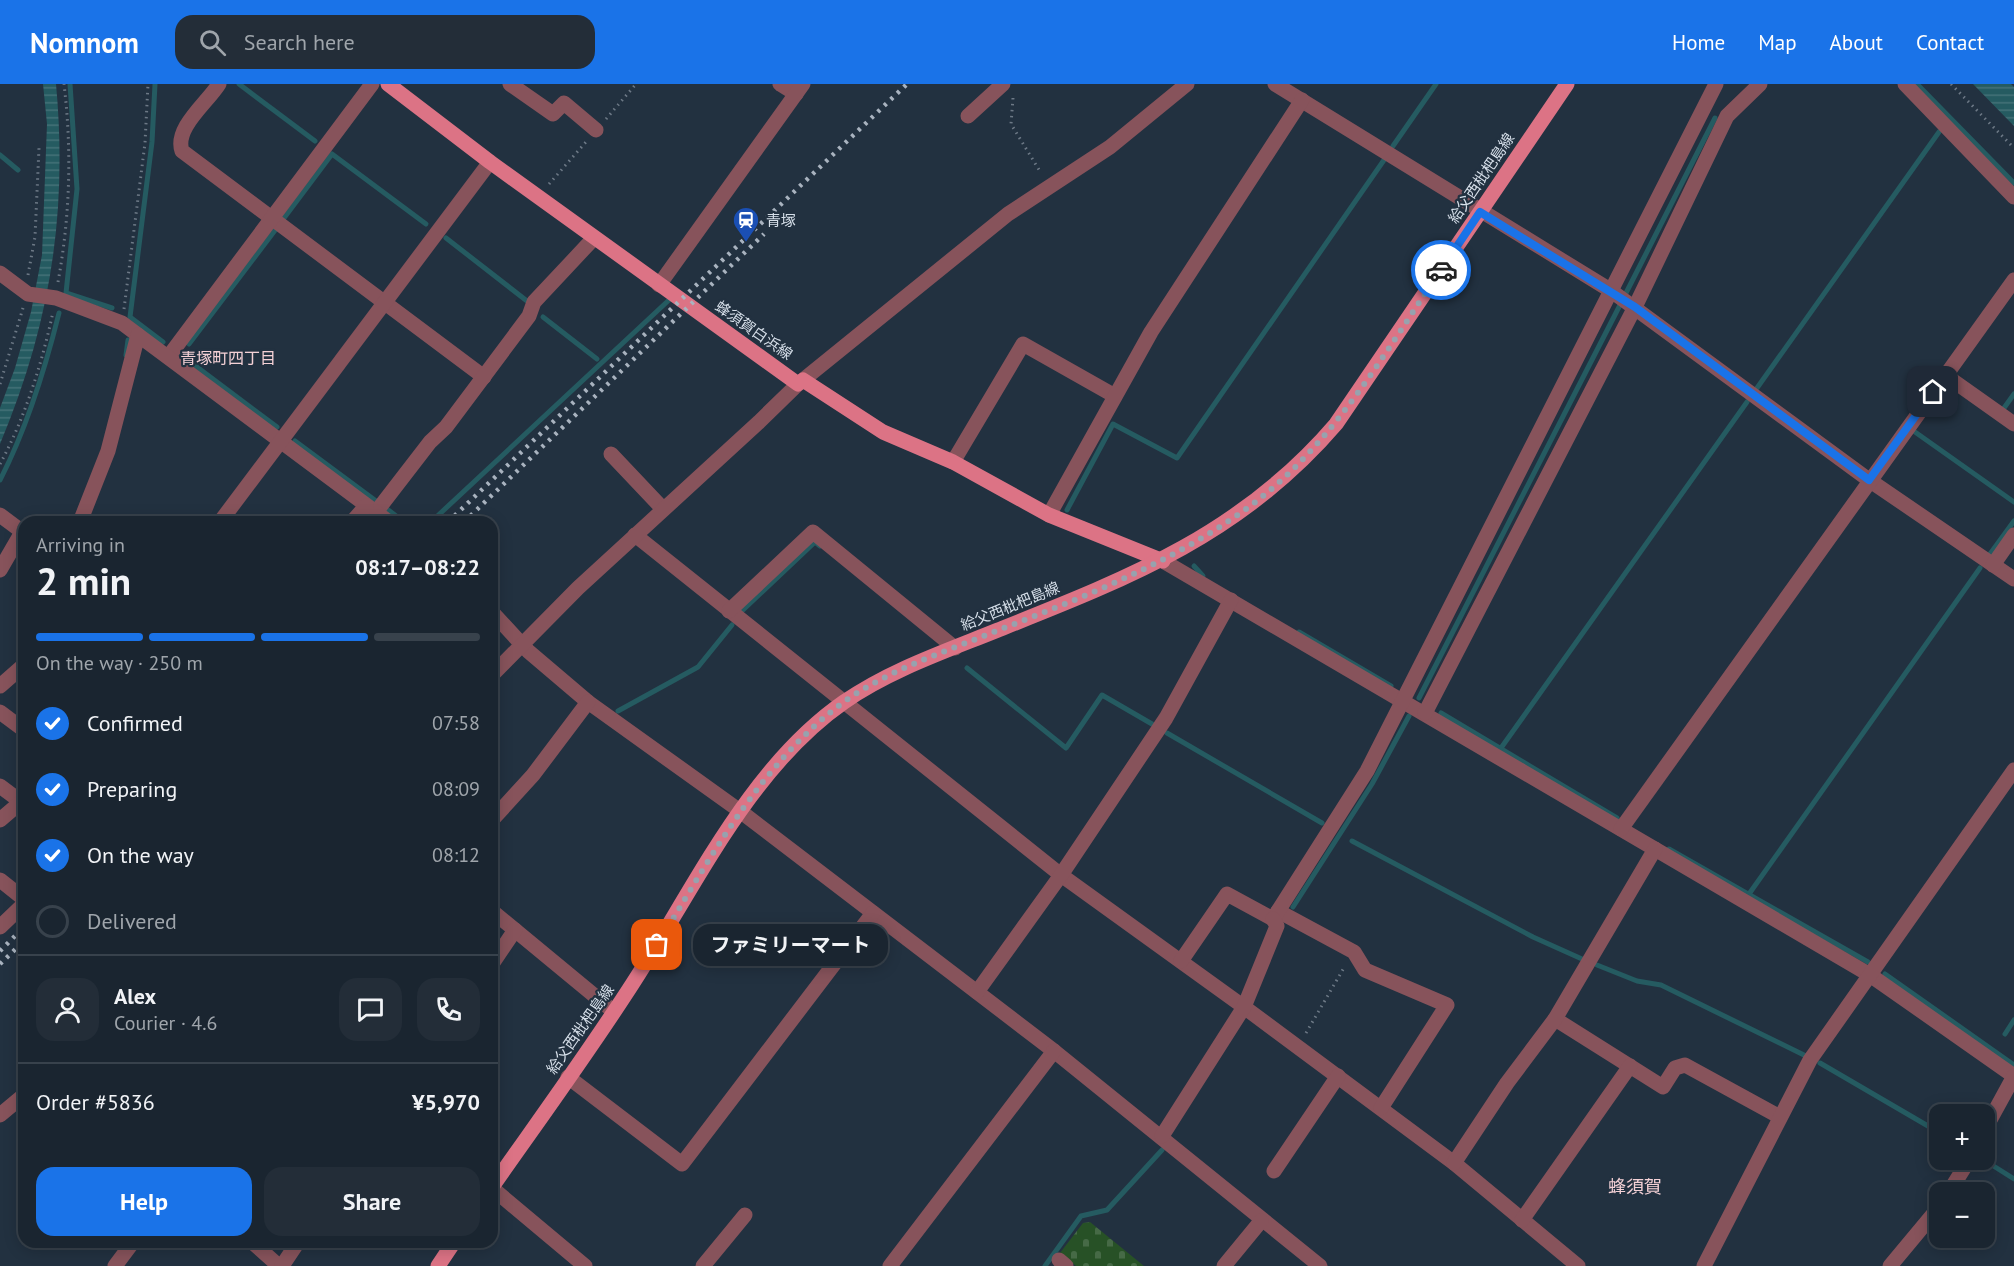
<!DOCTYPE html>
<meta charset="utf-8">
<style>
:root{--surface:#1a2530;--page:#232d38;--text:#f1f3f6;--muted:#9fa5ab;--line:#38424c;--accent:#1a73e8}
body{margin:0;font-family:"PT Sans","Noto Sans JP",sans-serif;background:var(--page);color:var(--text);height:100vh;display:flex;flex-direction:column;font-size:22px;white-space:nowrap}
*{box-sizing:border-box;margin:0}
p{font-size:20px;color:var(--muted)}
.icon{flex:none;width:33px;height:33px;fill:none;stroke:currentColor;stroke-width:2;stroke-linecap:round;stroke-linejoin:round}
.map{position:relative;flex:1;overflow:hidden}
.drawer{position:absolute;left:18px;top:432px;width:480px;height:732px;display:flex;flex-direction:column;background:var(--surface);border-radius:18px;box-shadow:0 3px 15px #0003,0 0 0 2px var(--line)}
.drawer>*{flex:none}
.buttons{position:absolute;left:1929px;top:1020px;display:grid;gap:12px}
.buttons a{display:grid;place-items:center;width:66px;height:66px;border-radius:12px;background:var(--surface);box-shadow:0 3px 15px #0003,0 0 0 2px var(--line);font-size:30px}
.pin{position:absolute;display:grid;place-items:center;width:51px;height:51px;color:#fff;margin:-26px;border-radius:12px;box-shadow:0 3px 9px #0006}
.courier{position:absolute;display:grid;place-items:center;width:60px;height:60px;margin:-30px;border:4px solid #1a73e8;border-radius:50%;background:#fff;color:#222;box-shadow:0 2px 8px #0007}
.bubble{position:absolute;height:42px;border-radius:18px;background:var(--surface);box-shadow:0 3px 15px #0003,0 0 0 2px var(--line);font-size:20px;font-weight:700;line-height:42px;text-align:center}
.overview em{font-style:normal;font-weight:700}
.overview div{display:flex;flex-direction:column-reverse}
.overview{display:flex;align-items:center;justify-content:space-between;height:102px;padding:0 18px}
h1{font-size:39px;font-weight:700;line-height:45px}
.bar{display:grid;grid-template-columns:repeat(4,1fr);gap:9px 6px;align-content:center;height:72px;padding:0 18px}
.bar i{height:8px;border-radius:4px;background:var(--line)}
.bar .selected{background:var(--accent)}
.bar p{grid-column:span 4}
.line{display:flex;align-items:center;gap:15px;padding:0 18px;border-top:2px solid var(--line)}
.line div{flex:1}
.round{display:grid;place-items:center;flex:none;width:63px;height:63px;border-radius:18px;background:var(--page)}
ol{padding:0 18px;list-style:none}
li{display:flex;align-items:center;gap:18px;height:66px}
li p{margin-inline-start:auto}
li .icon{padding:6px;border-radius:50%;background:var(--accent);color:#fff;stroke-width:4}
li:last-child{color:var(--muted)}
li i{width:33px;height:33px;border:3px solid var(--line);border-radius:50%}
.cta{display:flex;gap:12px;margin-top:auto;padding:12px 18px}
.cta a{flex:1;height:69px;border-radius:18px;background:var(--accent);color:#fff;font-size:24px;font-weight:700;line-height:69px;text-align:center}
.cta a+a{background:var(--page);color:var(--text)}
header{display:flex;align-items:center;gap:36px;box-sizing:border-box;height:84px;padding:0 30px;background:var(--accent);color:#fff}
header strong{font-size:28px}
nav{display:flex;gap:33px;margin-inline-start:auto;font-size:21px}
.search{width:420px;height:54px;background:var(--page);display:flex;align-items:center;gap:15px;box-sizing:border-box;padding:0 21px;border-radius:18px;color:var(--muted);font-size:22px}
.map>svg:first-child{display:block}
.cemetery{fill:url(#cemetery-stones)}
.water{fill:url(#water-rules)}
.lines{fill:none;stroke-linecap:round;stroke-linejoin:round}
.stream{stroke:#255b61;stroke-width:5}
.path{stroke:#6d7986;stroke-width:3;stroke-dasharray:1.5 4.5;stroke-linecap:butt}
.minor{stroke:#87535b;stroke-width:15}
.major{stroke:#dc7385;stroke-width:15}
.rail{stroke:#a9b3bf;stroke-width:4.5;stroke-dasharray:3 6;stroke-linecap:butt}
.done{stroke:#97a2ae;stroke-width:6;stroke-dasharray:0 10.8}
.route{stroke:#1a73e8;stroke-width:8}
.labels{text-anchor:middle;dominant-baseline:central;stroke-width:4.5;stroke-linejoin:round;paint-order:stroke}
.street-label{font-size:15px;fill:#d6dfe9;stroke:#223140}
.poi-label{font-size:15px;fill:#d6dfe9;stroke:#223140;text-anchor:start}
.neighbourhood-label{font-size:16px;fill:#f4d1d6;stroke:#223140}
.quarter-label{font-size:18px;fill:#f4d1d6;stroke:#223140}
</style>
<header>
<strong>Nomnom</strong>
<div class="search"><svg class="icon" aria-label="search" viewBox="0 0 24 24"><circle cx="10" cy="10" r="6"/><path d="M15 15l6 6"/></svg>Search here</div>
<nav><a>Home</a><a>Map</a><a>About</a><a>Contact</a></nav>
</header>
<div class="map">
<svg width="2014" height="1182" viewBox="0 0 2014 1182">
<defs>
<pattern id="cemetery-stones" width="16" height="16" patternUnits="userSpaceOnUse" patternTransform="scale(1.5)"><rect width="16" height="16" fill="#275126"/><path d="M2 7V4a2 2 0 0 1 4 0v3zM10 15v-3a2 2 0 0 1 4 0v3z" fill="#466a46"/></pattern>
<pattern id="water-rules" width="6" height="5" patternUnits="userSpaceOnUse" patternTransform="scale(1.5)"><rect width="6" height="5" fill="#255b61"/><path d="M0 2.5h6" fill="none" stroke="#447278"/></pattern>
</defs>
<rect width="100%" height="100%" fill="#223140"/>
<!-- cemetery -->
<polygon class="cemetery" points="1090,1138 1144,1182 1076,1182 1060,1169 1083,1139"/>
<!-- water -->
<g class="water">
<path d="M43,0H56C68,129 50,241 0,360V324L15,284L31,228L42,171L47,40Z"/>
<polygon points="1973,0 2011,0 2014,3 2014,42"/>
</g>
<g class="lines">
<!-- stream -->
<g class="stream">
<polyline points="70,0 77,105 66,209 112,224"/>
<polyline points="155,0 152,58 130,233 163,258"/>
<polyline points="239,0 315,57"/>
<polyline points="1917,0 2014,99"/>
<polyline points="1393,62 1436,0"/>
<polyline points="0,71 18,86"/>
<polyline points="284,134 332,70 426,140"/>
<polyline points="446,154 527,217"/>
<polyline points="1626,209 1715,34"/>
<polyline points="543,233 597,275"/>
<polyline points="189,260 276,145"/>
<polyline points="126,271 128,256"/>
<polyline points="181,271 277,343"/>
<polyline points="1757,304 1939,48"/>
<polyline points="2004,324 2014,310"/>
<polyline points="1915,348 2014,418"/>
<polyline points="295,357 376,417"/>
<path d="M0,396C27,344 45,285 59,229"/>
<polyline points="387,425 404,438"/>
<polyline points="1067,426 1113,340 1177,374 1384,76"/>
<polyline points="431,438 669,216"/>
<polyline points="1990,470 2014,437"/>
<polyline points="1194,482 1203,492"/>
<polyline points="743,526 815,458 820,462"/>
<polyline points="1299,548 1391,602"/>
<polyline points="967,584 1066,664 1102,611 1152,640"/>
<polyline points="1419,614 1620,221"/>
<polyline points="618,627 698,583 732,541"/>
<polyline points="1441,629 1617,734"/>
<polyline points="1167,649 1322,739"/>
<polyline points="1501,664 1747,318"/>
<polyline points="1352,757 1533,853 1582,875"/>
<polyline points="1669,765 1868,878"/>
<polyline points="1749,810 1980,484"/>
<polyline points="1293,823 1372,700 1409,632"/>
<polyline points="1597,881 1637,897 1661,901 1806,972"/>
<polyline points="1885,890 2014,981"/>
<polyline points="2005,950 2014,936"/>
<polyline points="1820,979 1940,1049"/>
<polyline points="1984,1076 2014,1095"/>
<polyline points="1045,1182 1081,1132 1107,1126 1162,1066"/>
</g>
<!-- path -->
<g class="path">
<polyline points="1951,0 2014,64"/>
<polyline points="1013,14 1011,40 1041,89"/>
<polyline points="606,35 636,0"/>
<polyline points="549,100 586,58"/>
<polyline points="28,191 35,153 39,64"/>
<path d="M58,198C70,132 72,67 64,0"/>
<polyline points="124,225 145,59 148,0"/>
<polyline points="0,300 23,224"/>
<path d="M0,380C25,334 42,279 53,228"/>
<polyline points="1306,949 1345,882"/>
</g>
<!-- minor -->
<g class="minor">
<path d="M219,0C207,19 174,44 182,67L484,293"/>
<polyline points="510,0 553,30 564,19 596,46"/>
<polyline points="780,0 796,10"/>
<polyline points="1275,0 1610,206 1869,396 2014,495"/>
<polyline points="1905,0 2014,113"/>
<polyline points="968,32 1003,0"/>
<polyline points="0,189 28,210 56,214 122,239 138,251"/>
<polyline points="659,201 803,0"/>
<polyline points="169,272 372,0"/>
<polyline points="1945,291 2014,340"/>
<polyline points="803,296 1008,130 1110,63 1187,0"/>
<polyline points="611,370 663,425"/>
<polyline points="953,378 1023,260 1115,312"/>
<polyline points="376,428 430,358 446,343 529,232 534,218 594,154"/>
<polyline points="0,431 24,449"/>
<polyline points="1049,431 1151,248 1302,16"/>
<polyline points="80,438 108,367 138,251 389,438"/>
<polyline points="220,438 490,78"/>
<polyline points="352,438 366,422"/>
<polyline points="635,451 1061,791 1244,923 1454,1079 1578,1182"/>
<polyline points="1163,477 1870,891 2014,992"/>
<polyline points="1993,481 2014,451"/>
<polyline points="0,486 22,448"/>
<polyline points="729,527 813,448 955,564"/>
<polyline points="492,528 528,567 588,618 740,727 1054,967 1320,1182"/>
<polyline points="492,591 578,504 759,338 798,300"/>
<polyline points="0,602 24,581"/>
<polyline points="0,628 24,646"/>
<polyline points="1425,629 1635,223 1727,32 1760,0"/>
<polyline points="0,702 24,720"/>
<polyline points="0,736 21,718"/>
<polyline points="492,736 533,691 588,618"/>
<polyline points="1621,745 2014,196"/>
<polyline points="0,796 24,815"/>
<polyline points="492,827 613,927"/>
<polyline points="1278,827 1354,868 1365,886 1447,921 1381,1024"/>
<polyline points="0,843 24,820"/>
<polyline points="1181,877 1227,810 1273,835 1367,687 1716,0"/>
<polyline points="492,880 515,846"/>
<polyline points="977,908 1061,791 1166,634 1231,516"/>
<polyline points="1555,935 1663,1003 1675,984 1685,981 1780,1033"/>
<polyline points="568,993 682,1080 873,829"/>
<polyline points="0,1031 24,1011"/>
<polyline points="1984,1047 2014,992"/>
<polyline points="1162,1052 1244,923 1277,842 1273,835"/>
<polyline points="1454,1079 1507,999 1555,935 1655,765"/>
<polyline points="1274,1087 1338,992"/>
<polyline points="492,1104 585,1182"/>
<polyline points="1949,1108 1969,1076"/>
<polyline points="1522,1136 1630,982"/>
<polyline points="252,1158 279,1182"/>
<polyline points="1059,1176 1066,1182"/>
<polyline points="115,1182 133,1158"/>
<polyline points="282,1182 298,1158"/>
<polyline points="703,1182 745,1131"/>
<polyline points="890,1182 1054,967"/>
<polyline points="1224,1182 1261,1137"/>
<polyline points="1704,1182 1810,976 2014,686"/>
<polyline points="1890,1182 1940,1122"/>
</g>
<!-- major -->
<g class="major">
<polyline points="388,0 490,78 798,300 803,296 883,348 953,378 1049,431 1163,477"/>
<path d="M492,1103C539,1036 588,969 633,899C694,805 749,684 844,618C890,586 946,567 998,546C1129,494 1242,450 1336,340L1567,0"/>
<polyline points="438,1182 454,1158"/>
</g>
<!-- rail -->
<g class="rail">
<polyline points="448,438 907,0"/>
<polyline points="464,438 764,150"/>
<polyline points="0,867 24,843"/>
<polyline points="0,880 24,857"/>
</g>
</g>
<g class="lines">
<!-- done -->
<path class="done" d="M657,861C710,775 759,682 841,620C884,588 937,571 986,551C1076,516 1167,482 1246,425C1331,364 1383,271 1441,186"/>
<!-- route -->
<polyline class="route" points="1441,186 1480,128 1635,223 1869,396 1933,308"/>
</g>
<!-- icons -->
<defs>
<g id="station-pin" transform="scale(1.35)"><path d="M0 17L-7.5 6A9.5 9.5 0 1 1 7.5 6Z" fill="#1a4fb4" stroke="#223140"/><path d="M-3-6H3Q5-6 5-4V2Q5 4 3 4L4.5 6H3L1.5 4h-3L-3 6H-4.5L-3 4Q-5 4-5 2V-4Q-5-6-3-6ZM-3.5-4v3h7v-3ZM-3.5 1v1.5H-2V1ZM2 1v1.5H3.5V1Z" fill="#fff"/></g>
</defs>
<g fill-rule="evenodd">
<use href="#station-pin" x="746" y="136"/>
</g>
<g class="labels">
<!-- street labels -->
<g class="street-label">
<text transform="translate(1481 94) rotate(-56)">給父西枇杷島線</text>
<text transform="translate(754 246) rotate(35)">蜂須賀白浜線</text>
<text transform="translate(1010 522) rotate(-22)">給父西枇杷島線</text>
<text transform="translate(580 945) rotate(-55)">給父西枇杷島線</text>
</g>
<!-- poi labels -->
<g class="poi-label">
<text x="766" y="136">青塚</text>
</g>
<!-- neighbourhood labels -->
<g class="neighbourhood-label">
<text x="228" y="274">青塚町四丁目</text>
</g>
<!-- quarter labels -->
<g class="quarter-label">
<text x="1635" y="1102">蜂須賀</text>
</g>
</g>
</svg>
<div class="buttons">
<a>+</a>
<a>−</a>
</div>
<div class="pin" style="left:657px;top:861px;background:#ea580c"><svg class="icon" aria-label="bag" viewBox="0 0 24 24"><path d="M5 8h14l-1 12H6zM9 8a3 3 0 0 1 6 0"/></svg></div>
<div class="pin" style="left:1933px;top:308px;background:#1f2937"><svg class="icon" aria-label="home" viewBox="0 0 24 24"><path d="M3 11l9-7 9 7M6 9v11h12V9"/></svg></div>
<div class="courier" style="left:1441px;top:186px"><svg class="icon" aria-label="car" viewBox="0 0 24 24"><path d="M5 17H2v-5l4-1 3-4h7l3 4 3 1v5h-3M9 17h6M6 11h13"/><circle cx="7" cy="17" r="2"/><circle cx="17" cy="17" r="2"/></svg></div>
<div class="bubble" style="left:693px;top:840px;width:195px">ファミリーマート</div>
<section class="drawer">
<div class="overview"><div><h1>2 min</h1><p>Arriving in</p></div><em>08:17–08:22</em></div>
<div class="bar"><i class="selected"></i><i class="selected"></i><i class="selected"></i><i></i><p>On the way · 250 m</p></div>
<ol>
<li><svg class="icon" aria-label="check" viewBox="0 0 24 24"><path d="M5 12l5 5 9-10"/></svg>Confirmed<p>07:58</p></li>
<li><svg class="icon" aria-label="check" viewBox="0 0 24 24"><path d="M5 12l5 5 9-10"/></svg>Preparing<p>08:09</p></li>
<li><svg class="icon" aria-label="check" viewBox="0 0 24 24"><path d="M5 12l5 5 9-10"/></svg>On the way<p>08:12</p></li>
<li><i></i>Delivered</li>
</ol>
<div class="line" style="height:108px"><a class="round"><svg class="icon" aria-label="person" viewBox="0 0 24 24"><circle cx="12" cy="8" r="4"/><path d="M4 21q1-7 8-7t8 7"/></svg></a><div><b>Alex</b><p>Courier · 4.6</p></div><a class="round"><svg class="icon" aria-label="chat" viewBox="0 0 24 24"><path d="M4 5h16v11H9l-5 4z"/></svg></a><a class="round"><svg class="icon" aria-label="phone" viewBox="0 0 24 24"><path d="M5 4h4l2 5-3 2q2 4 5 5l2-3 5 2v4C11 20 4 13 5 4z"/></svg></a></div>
<div class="line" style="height:78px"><div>Order #5836</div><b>¥5,970</b></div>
<div class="cta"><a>Help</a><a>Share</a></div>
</section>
</div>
